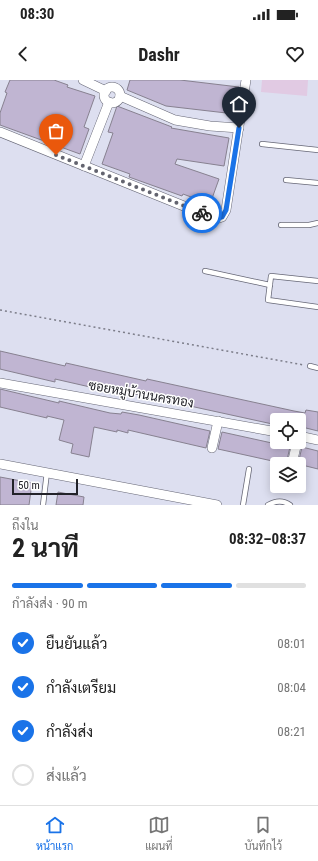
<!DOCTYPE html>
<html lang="th">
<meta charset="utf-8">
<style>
:root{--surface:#fff;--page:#f6f6f6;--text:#222;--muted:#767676;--line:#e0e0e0;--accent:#1a73e8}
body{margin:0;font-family:"Roboto Condensed",Sarabun,sans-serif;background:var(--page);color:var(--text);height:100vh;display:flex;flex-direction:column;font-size:15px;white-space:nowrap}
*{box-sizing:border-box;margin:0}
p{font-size:13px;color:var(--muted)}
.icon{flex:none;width:22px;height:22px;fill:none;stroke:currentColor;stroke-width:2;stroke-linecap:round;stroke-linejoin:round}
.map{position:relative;height:425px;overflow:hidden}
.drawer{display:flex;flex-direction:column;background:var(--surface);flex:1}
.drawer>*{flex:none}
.fabs{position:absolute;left:270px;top:333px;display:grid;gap:8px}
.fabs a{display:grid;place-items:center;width:36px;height:36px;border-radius:4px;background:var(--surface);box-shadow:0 2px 10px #0003;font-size:20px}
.scale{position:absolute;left:12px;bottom:10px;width:66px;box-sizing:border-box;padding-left:4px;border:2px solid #222229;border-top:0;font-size:11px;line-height:14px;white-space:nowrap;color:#222229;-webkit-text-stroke:3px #fff;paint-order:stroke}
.pin{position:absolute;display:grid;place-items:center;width:34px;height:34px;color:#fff;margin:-41px -17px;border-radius:50% 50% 50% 0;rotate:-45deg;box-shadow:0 0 4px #0007}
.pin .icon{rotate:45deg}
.courier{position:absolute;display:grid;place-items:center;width:40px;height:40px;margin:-20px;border:3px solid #1a73e8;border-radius:50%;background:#fff;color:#222;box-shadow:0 1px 5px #0007}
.summary em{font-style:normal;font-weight:700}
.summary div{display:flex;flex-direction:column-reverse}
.summary{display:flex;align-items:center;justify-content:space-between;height:68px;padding:0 12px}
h1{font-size:26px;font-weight:700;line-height:30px}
.bar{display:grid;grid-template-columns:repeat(4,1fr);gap:6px 4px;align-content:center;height:48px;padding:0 12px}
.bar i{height:5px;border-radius:3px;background:var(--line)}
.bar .on{background:var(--accent)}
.bar p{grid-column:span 4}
ol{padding:0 12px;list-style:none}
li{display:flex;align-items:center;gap:12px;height:44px}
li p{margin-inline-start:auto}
li .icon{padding:4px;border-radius:50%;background:var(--accent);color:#fff;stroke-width:4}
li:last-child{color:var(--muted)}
li i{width:22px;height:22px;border:2px solid var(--line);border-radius:50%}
.status{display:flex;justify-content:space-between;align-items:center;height:28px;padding:0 20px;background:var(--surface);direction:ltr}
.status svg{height:11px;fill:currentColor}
header{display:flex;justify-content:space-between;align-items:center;height:52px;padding:0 12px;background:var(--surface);font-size:18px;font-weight:700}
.tabs{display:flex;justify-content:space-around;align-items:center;height:56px;border-top:1px solid var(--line);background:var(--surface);font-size:11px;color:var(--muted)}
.tabs a{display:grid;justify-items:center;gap:2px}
.tabs .on{color:var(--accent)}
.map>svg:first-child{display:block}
.green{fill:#e1cae3}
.building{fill:#c0b5d2;stroke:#878190}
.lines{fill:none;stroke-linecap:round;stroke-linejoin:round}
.lane-casing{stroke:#666776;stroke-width:6}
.street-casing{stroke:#666776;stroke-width:10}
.path{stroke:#7c7d89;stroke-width:1.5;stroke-dasharray:2 3;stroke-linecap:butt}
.lane{stroke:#fff;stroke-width:4.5}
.street{stroke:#fff;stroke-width:9}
.done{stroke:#63646f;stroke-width:4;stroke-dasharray:0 7.2}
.route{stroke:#1a73e8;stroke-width:5}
.labels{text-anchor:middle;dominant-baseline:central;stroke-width:3;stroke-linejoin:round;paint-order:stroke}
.street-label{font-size:13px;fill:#222229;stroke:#fff}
</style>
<div class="status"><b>08:30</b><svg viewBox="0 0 49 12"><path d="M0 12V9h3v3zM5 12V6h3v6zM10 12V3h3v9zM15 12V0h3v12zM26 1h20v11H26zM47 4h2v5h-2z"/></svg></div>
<header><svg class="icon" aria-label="back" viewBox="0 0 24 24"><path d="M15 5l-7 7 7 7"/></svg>Dashr<svg class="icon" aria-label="heart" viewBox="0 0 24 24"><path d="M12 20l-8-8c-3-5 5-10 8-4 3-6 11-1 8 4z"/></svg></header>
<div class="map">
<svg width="318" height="425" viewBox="0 0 318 425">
<rect width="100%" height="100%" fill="#dddff0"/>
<!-- green -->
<polygon class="green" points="262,0 308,0 307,16 261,12"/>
<!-- building -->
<g class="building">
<polygon points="10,0 54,0 68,5 67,7 95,16 84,47 89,49 80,74 0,45 0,33 7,13 5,12"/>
<polygon points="130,0 180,0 239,7 235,34 166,26 127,10"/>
<polygon points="117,26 172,47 171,48 229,58 224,86 177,79 175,84 219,99 210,124 183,114 182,116 129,97 130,94 102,84 113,53 108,52"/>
<polygon points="0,271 65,286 66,283 146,301 147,299 294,331 305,333 306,330 318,332 318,351 302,347 304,340 277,340 277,345 135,314 134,317 55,299 55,302 4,290 0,289"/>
<polygon points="0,309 59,323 59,321 110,333 121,334 122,332 139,335 210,351 206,368 128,350 128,353 117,350 117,352 94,347 89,377 71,373 73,364 59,360 64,340 47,336 47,338 0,327"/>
<polygon points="222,352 290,367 286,384 218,369"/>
<polygon points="302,367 318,371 318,389 298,384"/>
<polygon points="0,397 32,403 29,425 0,425"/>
<polygon points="58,412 84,417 83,425 56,425"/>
</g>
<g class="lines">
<!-- lane casing -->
<g class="lane-casing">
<g id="lane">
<polyline points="262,64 318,70"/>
<polyline points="286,100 318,103"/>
<polyline points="281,145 309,145 318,143"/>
<polyline points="205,191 270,205"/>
<polyline points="318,201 271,196 268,220 318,227"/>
<polyline points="310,286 318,288"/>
<polyline points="43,425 47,392"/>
<polyline points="243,425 249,389"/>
<path d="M268,425C275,421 283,420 290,425"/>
</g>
</g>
<!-- street casing -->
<g class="street-casing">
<g id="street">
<polyline points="83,0 106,11"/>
<circle cx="112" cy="15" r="8"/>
<polyline points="120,16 175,40 210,46 239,48"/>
<polyline points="0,52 216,139 222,137 226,130 246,0"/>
<polyline points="84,86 109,22"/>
<polyline points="0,303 277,352"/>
<polyline points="299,356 318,360"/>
<polyline points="212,368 218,341"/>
<polyline points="0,384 217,425"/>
<polyline points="292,384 297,362"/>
</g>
</g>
<!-- path -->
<polyline class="path" points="0,230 304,285"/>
<!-- lane -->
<use href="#lane" class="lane"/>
<!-- street -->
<use href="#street" class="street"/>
</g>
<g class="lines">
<!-- done -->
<polyline class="done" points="56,75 202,133"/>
<!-- route -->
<polyline class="route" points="202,133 216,139 222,137 226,130 239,48"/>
</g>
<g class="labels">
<!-- street labels -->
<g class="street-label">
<text transform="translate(141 314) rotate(10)">ซอยหมู่บ้านนครทอง</text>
</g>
</g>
</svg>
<div class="fabs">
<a><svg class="icon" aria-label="locate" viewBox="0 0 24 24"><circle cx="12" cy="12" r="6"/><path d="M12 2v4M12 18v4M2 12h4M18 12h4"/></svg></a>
<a><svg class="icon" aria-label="layers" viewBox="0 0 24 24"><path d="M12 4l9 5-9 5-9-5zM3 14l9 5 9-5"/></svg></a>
</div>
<div class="scale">50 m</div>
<div class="pin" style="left:56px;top:75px;background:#ea580c"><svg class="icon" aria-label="bag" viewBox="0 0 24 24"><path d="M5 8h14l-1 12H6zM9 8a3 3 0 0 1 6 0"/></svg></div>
<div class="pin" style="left:239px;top:48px;background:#1f2937"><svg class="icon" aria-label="home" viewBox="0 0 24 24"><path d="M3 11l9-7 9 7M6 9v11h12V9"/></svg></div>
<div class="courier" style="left:202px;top:133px"><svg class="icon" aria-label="bike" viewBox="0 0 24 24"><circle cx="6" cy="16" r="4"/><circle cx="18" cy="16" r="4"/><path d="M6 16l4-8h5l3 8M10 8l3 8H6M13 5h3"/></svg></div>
</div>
<section class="drawer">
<div class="summary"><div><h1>2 นาที</h1><p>ถึงใน</p></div><em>08:32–08:37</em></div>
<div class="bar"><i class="on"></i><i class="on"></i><i class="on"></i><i></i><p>กำลังส่ง · 90 m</p></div>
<ol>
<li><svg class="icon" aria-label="check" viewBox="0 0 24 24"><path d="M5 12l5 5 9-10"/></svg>ยืนยันแล้ว<p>08:01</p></li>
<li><svg class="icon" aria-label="check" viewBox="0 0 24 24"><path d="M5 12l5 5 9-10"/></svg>กำลังเตรียม<p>08:04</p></li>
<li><svg class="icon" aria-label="check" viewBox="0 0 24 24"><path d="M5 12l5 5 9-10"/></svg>กำลังส่ง<p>08:21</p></li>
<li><i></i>ส่งแล้ว</li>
</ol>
</section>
<nav class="tabs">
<a class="on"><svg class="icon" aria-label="home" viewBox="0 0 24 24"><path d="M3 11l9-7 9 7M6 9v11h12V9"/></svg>หน้าแรก</a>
<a><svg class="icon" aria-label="map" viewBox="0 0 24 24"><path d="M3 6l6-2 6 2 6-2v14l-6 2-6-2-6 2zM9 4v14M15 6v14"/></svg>แผนที่</a>
<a><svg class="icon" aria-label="saved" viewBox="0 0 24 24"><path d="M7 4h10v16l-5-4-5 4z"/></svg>บันทึกไว้</a>
</nav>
